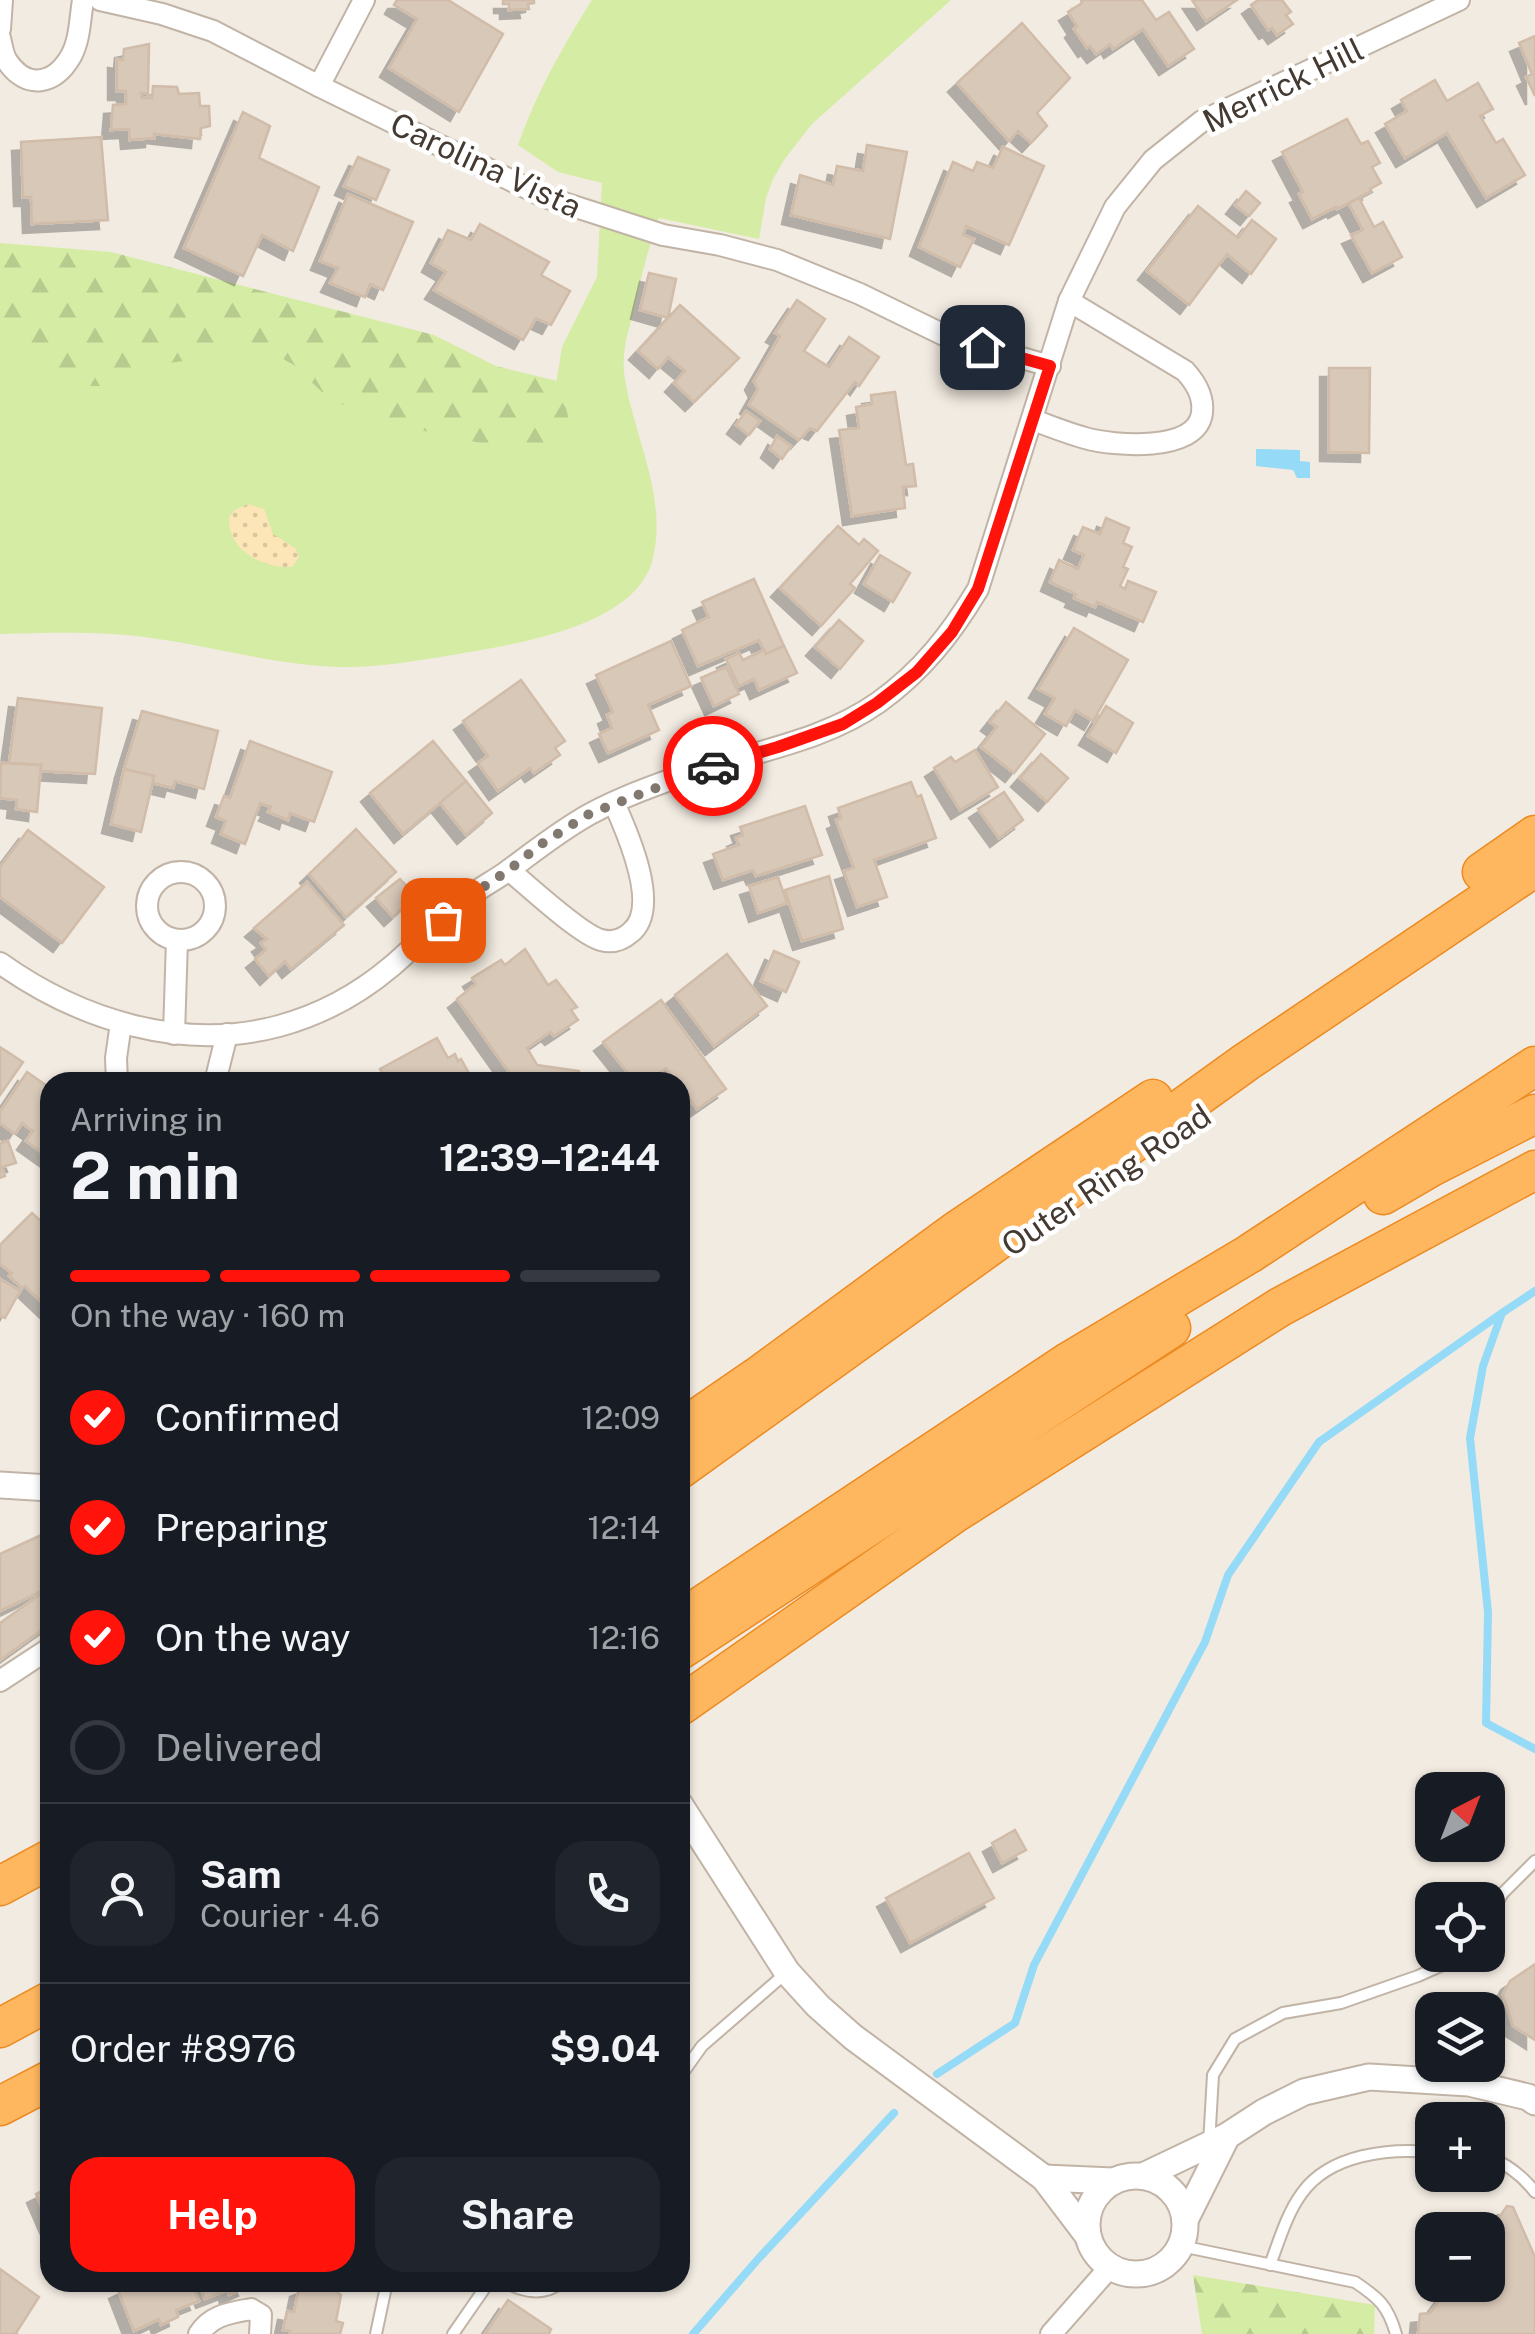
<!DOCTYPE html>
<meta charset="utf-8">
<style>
:root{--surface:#171b24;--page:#20242c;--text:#f1f3f6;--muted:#9ea1a6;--line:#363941;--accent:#ff130b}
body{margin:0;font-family:"Public Sans",sans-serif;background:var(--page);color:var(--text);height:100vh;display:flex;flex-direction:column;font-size:38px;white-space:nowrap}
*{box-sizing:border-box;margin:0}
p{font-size:32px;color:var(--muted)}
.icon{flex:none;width:55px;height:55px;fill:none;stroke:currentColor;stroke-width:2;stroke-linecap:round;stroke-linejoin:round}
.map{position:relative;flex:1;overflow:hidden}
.drawer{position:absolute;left:40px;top:1072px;width:650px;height:1220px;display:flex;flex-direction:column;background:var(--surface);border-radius:30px;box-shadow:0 2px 8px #0004}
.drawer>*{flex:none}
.needle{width:65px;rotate:42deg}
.buttons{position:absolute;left:1415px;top:1772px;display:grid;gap:20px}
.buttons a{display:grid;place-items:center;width:90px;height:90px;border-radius:20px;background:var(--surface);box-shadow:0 2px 8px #0004;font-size:50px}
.pin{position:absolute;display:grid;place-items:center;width:85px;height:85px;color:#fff;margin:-42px;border-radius:20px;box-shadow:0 5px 15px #0006}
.courier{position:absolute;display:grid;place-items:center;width:100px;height:100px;margin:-50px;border:8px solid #ff130b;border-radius:50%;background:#fff;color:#222;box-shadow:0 2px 12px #0007}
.head em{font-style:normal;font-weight:700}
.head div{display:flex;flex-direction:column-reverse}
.head{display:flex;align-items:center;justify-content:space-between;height:170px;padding:0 30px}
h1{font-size:65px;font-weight:700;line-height:75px}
.bar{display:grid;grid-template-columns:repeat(4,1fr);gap:15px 10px;align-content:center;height:120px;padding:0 30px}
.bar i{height:12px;border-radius:8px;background:var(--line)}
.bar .current{background:var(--accent)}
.bar p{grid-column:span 4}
.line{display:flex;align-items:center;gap:25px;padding:0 30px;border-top:2px solid var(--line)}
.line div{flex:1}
.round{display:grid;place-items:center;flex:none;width:105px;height:105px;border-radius:30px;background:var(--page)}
ol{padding:0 30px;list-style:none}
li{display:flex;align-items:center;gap:30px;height:110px}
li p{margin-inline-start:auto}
li .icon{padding:10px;border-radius:50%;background:var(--accent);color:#fff;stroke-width:4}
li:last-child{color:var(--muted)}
li i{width:55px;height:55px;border:5px solid var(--line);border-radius:50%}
.cta{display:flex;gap:20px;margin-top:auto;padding:20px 30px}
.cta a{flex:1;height:115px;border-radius:30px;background:var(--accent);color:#fff;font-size:40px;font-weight:700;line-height:115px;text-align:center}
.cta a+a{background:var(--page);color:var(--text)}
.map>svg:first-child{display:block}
.green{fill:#d4eca4}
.forest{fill:url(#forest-firs)}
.sand{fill:url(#sand-dots)}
.water{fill:#95daf7}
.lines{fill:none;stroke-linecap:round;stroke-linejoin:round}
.stream{stroke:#95daf7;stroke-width:8}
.building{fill:#d8c8b8;stroke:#d0bca8;stroke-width:2.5;filter:url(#shadow)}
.service-casing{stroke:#c1b4a6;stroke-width:14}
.minor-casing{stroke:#c1b4a6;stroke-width:24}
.tertiary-casing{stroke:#c1b4a6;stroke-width:29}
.motorway-casing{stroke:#ec8a21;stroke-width:41}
.service{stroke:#fff;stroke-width:10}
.minor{stroke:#fff;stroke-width:20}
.tertiary{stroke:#fff;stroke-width:25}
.motorway{stroke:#ffb75f;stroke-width:38}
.done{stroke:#81786f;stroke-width:10;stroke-dasharray:0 18}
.route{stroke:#ff130b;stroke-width:12}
.labels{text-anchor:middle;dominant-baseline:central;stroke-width:9;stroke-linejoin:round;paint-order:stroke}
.street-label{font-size:32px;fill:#443a31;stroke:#fff}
</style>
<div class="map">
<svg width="1535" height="2334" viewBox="0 0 1535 2334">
<defs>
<pattern id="forest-firs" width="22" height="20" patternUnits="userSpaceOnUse" patternTransform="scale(2.5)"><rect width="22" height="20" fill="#d4eca4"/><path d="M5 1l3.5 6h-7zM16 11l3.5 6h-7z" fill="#b7cb8e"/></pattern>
<pattern id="sand-dots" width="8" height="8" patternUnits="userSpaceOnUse" patternTransform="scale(2.5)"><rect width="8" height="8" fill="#fce6b7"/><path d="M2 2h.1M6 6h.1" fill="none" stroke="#d9c69e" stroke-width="1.8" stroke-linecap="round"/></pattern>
<filter id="shadow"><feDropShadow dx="-9" dy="9" stdDeviation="0" flood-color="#0004"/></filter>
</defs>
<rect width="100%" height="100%" fill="#f2ebe1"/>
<!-- green -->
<path class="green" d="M592,0H951L812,124L784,160L773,179L766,198L759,239L659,218C648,249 640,280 633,313C628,332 622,352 624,372C632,434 668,494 653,558C637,628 510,645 452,655C415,661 376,668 339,667C273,665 209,645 144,637C98,631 46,633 0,634V271L552,410L562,347L597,277L602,183L558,172L518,145C536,93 563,46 592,0Z"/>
<!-- forest -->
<g class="forest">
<polygon points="0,243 111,252 434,335 496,366 561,382 569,422 545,442 521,452 365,418 322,392 294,365 263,348 164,364 121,386 70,386 0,339"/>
<polygon points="1193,2275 1375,2305 1374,2334 1202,2334"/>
</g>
<!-- sand -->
<path class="sand" d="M248,504L264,509L273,534L295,548L299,557L292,567C263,569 227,550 229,517L235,510Z"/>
<!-- water -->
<polygon class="water" points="1256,449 1300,450 1300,461 1310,462 1310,478 1297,478 1293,470 1256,466"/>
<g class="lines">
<!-- stream -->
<g class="stream">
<polyline points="1535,1291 1502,1313 1483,1366 1470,1438 1488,1612 1486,1723 1535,1749"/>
<polyline points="937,2074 1015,2023 1034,1965 1205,1642 1228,1575 1319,1442 1502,1313"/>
<polyline points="693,2334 759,2258 894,2113"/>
</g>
</g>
<!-- building -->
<g class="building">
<polygon points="397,0 448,0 503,34 459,112 389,68 417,19 394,5"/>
<polygon points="503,0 534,0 534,3 528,4 529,9 509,10 509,4 503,4"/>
<polygon points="1081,0 1142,0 1156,20 1169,12 1194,49 1168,66 1143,29 1113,49 1110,44 1096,54 1090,46 1087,48 1074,29 1077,26 1068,12 1082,3"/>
<polygon points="1192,0 1237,0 1206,21"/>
<polygon points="1258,0 1282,0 1291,12 1286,15 1293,24 1277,35 1272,28 1268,30 1251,5"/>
<polygon points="1022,23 1070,78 1037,113 1047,126 1031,143 1018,131 1009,141 957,83"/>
<polygon points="1535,36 1535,96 1526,77 1532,74 1519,43"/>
<polygon points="149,44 148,94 141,93 142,98 152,98 153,86 177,87 179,94 199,93 200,106 209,106 210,126 201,128 200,139 154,134 154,138 130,140 129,129 111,130 113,105 126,104 126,91 117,91 117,59 123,60 124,49"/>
<polygon points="1435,80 1447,101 1478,83 1493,109 1480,116 1496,143 1503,139 1525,175 1486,198 1447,133 1405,158 1385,124 1407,111 1401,100"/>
<polygon points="243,112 270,126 259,158 319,187 293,251 262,235 243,276 184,248"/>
<polygon points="1347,119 1361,144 1368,141 1380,163 1372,167 1381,183 1370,189 1371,191 1337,209 1336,207 1312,219 1299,194 1303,192 1282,152"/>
<polygon points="101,137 108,220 32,224 31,197 23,197 21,142"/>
<polygon points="867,145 907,152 890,239 791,215 800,175 833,185 837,166 863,171"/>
<polygon points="1003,147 1044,166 1009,245 966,226 963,235 974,239 960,267 919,247 953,162 973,171 977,162 993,168"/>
<polygon points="358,157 389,170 376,200 344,186"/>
<polygon points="1246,191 1260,203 1249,216 1235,205"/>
<polygon points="348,194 413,222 383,290 370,284 365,297 330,283 338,268 320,261"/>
<polygon points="1359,198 1374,227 1383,222 1402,257 1372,273 1351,235 1363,230 1349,204"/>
<polygon points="1198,206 1238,238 1252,220 1276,239 1251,274 1227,254 1189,305 1147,271"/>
<polygon points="480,224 549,262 541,275 570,291 551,325 536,318 523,340 434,290 446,272 431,263 448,230 471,240"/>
<polygon points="649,273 676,279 668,318 640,310"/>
<polygon points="797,300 825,319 804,351 829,367 849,337 879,357 859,386 855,382 817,431 810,428 799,440 749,405 758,389 754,381 780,336 775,333"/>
<polygon points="680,305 739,358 694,402 674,383 685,371 668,357 658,369 638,351"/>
<polygon points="1329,368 1370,368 1369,453 1329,452"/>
<polygon points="895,392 906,465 913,464 916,486 903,487 905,508 852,516 839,430 859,428 856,407 872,404 871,395"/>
<polygon points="746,411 760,421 749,435 736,425"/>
<polygon points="777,436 791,446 782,459 770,449"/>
<polygon points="1106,518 1129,528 1123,543 1132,547 1123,567 1128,569 1120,586 1125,589 1128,581 1156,592 1143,622 1097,602 1095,607 1074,598 1076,594 1050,582 1059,560 1078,569 1084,555 1073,550 1083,527 1100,534"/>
<polygon points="838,526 859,545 864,539 878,551 850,584 855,588 821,626 780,588"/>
<polygon points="880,555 910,573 893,602 864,584"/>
<polygon points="754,579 784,646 766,654 759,640 698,666 682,630 709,617 702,602"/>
<polygon points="839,620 863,641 840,669 815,647"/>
<polygon points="1074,628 1128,660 1093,721 1075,710 1066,726 1045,714 1055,698 1038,689"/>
<polygon points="671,641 691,686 648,705 659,730 608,753 599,734 612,728 607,715 613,712 596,675"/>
<polygon points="784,646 797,673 759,690 754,679 739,686 726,659 739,653 743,660 764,650 766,654"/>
<polygon points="726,667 739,694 714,706 701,678"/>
<polygon points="521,680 565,741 555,748 560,755 534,773 530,768 498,791 478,763 488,756 463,721"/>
<polygon points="18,698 102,708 95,774 40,771 41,765 9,763"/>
<polygon points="1006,702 1045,734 1014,773 981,747 997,727 990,722"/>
<polygon points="1106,706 1133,723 1116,753 1088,736"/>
<polygon points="142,711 218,731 204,789 175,781 173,788 153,783 154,776 124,769"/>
<polygon points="250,741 332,772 314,822 290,813 288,820 268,812 271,807 260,803 245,844 221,834 226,821 216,817 224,796 230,798"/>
<polygon points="433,741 466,781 403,834 370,793"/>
<polygon points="975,750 998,787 960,810 934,768 951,757 955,762"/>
<polygon points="1041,754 1068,778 1047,802 1020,778"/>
<polygon points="1,763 41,765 37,812 16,809 17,800 0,798"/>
<polygon points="124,769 154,776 141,832 111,824"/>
<polygon points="466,781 492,813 466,835 440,803"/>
<polygon points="911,782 917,797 921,795 936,838 874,860 887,897 857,907 844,871 854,868 836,820 841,818 838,808"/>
<polygon points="1004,792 1023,820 999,838 978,809"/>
<polygon points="805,806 822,855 756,876 753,870 723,880 713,854 739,845 736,838 743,835 740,827"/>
<polygon points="356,829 396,872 346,917 309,874"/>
<polygon points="28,830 104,887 62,943 0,897 0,867"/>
<polygon points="829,876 843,929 802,941 785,890"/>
<polygon points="778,877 787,903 758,913 749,886"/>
<polygon points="400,879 416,896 393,917 376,898"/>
<polygon points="307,882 344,925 291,969 285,961 269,976 255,959 266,950 261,943 267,939 254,928"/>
<polygon points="525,949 548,985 556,980 577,1007 571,1010 578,1020 554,1036 550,1032 527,1048 537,1065 579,1071 578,1082 534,1082 534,1075 523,1082 516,1082 457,999 476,984 472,978 501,960 505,965"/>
<polygon points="774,951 799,962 786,992 761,981"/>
<polygon points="727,954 767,1006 714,1046 675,995"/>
<polygon points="661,1000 726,1089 697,1109 680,1087 680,1082 677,1082 666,1068 650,1080 647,1075 635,1082 603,1042"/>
<polygon points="437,1038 448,1058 455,1054 458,1061 461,1059 470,1075 467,1075 471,1082 387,1082 380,1069"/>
<polygon points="0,1047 23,1062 0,1095"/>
<polygon points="27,1072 50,1088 50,1158 26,1141 33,1131 22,1123 15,1134 0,1123 0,1112"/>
<polygon points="8,1141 16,1163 2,1167 5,1176 0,1178 0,1143"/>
<polygon points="32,1213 43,1223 50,1219 48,1308 25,1286 22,1288 9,1276 12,1273 0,1264 0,1245"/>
<polygon points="0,1279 20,1291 5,1318 0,1316"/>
<polygon points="50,1531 50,1587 0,1611 0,1554"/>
<polygon points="41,1594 50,1606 50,1624 0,1660 0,1623"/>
<polygon points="1015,1830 1026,1850 1002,1863 992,1843"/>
<polygon points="969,1853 994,1898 910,1943 886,1898"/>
<polygon points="1535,1964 1535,2040 1513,2026 1503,1995 1510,1981"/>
<polygon points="50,2187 50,2226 36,2194"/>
<polygon points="1507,2206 1513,2207 1535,2257 1535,2334 1418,2334 1420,2314 1430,2313 1450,2285 1488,2285 1488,2233"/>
<polygon points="0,2269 39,2297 16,2333 17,2334 0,2334"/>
<polygon points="135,2282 191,2282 199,2301 176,2310 178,2317 161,2325 159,2319 134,2331 118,2290"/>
<polygon points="198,2282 247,2282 245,2283 247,2287 229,2295 228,2290 205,2299"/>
<polygon points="315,2282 322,2282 341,2295 336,2321 343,2323 340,2334 290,2334 290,2331 283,2330 287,2311 294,2312 299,2288"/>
<polygon points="508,2300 551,2329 549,2334 485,2334"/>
</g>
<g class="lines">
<!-- service casing -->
<g class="service-casing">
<g id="service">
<polyline points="1488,1918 1503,1893 1535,1861"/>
<polyline points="680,2077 702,2046 786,1973"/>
<polyline points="1209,2144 1213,2075 1235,2039 1283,2013 1341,2003 1418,1976 1456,1959 1460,1955"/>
<path d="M1488,2156C1506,2164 1523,2176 1535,2192"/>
<path d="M1181,2246L1355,2282C1379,2298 1388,2306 1396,2334"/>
<path d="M1270,2265C1279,2241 1287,2213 1302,2193C1330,2154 1389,2148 1432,2152"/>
<path d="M504,2282C524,2292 543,2297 562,2282"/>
<polyline points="376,2334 387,2282"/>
<polyline points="453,2334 489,2282"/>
</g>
</g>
<!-- minor casing -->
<g class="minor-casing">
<g id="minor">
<polyline points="100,0 162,14 213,31 319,86 545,197 663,235 720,245 777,260 860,294 948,337 1050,366"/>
<polyline points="0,29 2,0"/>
<path d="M0,38C2,46 3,55 7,61C27,91 55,84 71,56C80,40 80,18 83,0"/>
<polyline points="319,86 364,0"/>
<path d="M1033,420C1050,426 1067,433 1085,438C1113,446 1197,453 1202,413C1204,396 1196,383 1185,371L1069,301"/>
<path d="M509,870C528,886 581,935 601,940C612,943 622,940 630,933C662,909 627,832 614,803"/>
<circle cx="181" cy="906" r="34"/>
<path d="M0,963C80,1020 182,1052 279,1026C320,1015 360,993 392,966C419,943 443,916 471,895C483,886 497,879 509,870C536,850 561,830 590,814C625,795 665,781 703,769C762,750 827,739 879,702C922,671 951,634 978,589L1069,301L1115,207L1153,160L1202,121L1459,0"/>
<polyline points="174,1034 177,940"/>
<polyline points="117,1082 116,1058 121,1023"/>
<polyline points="215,1082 227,1034"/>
<polyline points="0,1681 50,1648"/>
<path d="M199,2334C211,2315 230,2313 251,2309L261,2315L260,2334"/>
<polyline points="1051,2334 1110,2267"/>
</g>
</g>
<!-- tertiary casing -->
<g class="tertiary-casing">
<g id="tertiary">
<polyline points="0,1485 50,1488"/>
<polyline points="680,1805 787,1972 818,2006 853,2037 1044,2178 1088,2236"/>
<circle cx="1136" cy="2225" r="49"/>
<polyline points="1143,2176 1227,2136 1264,2112 1304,2092 1369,2077 1469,2083 1528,2097 1535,2102"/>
<polyline points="1044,2178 1113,2181"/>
<polyline points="1185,2220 1227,2136"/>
</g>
</g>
<!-- motorway casing -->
<g class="motorway-casing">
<g id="motorway">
<polyline points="1482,872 1535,835"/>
<polyline points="1383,1195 1431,1167 1535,1114"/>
<polyline points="680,1430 757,1377 956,1231 1153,1099"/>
<polyline points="680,1469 1246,1062 1535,867"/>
<polyline points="680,1620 1068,1362 1249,1254 1535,1066"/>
<polyline points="680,1650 1171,1328"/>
<polyline points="680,1706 955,1513 1280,1307 1535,1170"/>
<polyline points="0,1886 50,1859"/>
<polyline points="0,2028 50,2001"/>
<polyline points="0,2106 50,2080"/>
</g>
</g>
<!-- service -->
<use href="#service" class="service"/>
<!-- minor -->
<use href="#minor" class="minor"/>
<!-- tertiary -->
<use href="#tertiary" class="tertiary"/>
<!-- motorway -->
<use href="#motorway" class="motorway"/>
</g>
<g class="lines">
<!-- done -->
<polyline class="done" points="443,920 470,896 509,870 540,845 589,814 713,766"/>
<!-- route -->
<polyline class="route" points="713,766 778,747 843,724 877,703 917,672 952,632 978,589 1050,366 982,347"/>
</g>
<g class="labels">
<!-- street labels -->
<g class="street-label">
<text transform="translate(1283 85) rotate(-26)">Merrick Hill</text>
<text transform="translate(486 165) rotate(25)">Carolina Vista</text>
<text transform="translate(1106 1180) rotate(-34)">Outer Ring Road</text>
</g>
</g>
</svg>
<div class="buttons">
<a><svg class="needle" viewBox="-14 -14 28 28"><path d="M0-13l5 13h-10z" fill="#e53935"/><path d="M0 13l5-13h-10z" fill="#9ea1a6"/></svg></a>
<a><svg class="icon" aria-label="locate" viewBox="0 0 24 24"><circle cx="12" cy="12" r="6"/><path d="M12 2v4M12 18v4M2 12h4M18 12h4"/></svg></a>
<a><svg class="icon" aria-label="layers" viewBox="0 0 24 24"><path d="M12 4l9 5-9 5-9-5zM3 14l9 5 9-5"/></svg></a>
<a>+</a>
<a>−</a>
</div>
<div class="pin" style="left:443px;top:920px;background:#ea580c"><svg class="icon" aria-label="bag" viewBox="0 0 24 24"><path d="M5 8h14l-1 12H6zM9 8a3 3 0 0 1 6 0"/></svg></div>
<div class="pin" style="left:982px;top:347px;background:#1f2937"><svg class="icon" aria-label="home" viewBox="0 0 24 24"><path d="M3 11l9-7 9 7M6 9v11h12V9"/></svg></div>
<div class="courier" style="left:713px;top:766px"><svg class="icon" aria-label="car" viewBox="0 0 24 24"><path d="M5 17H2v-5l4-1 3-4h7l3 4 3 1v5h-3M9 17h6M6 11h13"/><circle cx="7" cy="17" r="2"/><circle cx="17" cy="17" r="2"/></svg></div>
<section class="drawer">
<div class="head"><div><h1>2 min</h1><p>Arriving in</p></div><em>12:39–12:44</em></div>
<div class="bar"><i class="current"></i><i class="current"></i><i class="current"></i><i></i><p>On the way · 160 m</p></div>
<ol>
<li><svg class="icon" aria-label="check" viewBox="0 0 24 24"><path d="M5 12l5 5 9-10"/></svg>Confirmed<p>12:09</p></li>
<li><svg class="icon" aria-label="check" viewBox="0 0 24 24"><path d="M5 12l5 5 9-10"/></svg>Preparing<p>12:14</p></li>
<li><svg class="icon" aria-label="check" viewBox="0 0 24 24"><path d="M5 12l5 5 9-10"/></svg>On the way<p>12:16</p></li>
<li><i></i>Delivered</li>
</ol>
<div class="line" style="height:180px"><a class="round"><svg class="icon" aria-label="person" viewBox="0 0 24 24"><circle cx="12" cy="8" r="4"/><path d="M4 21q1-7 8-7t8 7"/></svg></a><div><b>Sam</b><p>Courier · 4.6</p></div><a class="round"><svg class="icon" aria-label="phone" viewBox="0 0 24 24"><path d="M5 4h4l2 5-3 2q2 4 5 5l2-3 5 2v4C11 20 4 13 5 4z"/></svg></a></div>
<div class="line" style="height:130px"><div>Order #8976</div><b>$9.04</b></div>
<div class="cta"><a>Help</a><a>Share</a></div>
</section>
</div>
